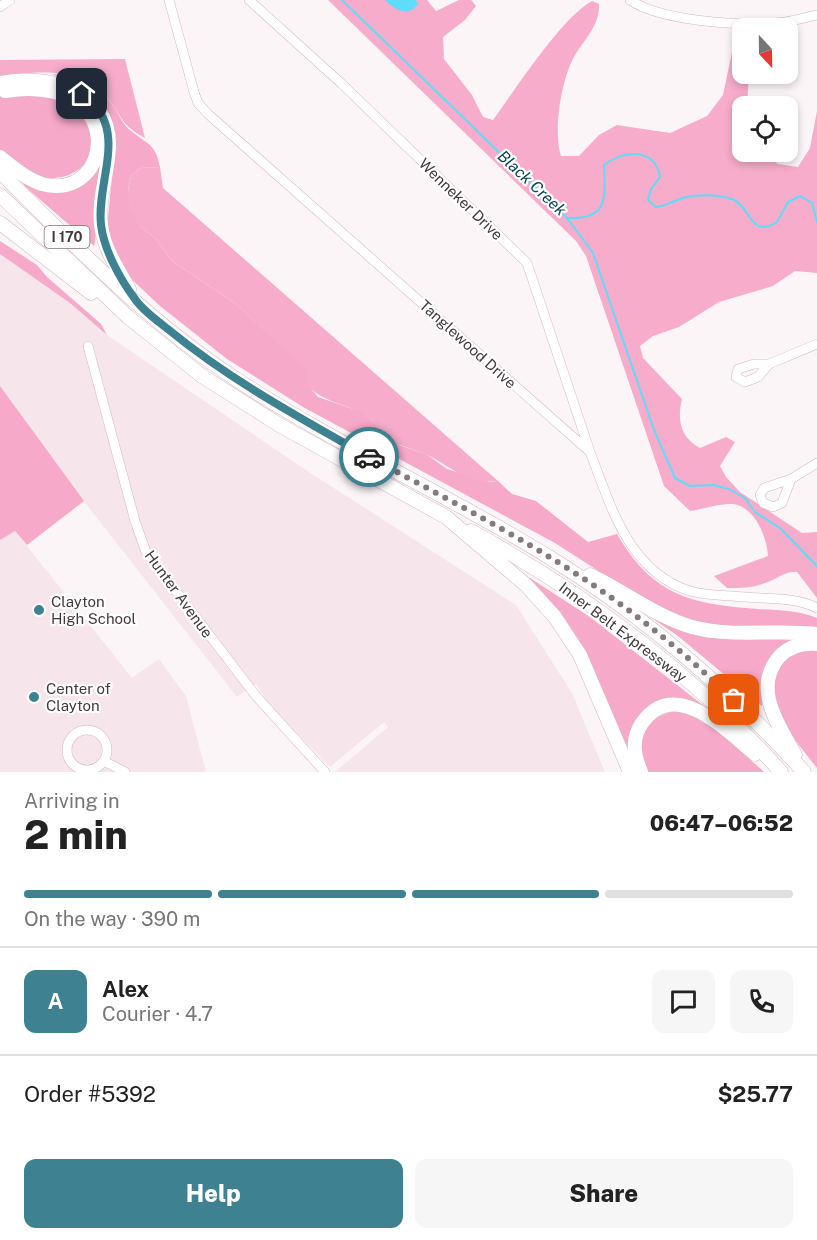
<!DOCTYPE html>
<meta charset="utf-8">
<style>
:root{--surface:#fff;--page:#f6f6f6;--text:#222;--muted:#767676;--line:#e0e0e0;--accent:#3e8191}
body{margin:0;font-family:"Public Sans",sans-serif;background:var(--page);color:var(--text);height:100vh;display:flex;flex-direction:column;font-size:22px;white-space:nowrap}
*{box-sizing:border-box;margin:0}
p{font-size:20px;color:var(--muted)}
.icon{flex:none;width:33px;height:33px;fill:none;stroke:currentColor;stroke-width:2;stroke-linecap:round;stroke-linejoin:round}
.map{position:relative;height:772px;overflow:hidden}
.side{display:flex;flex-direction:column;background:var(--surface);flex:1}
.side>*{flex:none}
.needle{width:39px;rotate:158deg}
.tools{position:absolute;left:732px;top:18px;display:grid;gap:12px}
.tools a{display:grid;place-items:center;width:66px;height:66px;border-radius:12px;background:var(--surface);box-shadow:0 3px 9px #0003;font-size:30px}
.pin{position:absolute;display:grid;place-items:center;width:51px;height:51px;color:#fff;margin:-26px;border-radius:12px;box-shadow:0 3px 9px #0006}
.courier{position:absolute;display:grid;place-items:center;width:60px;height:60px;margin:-30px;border:4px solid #3e8191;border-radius:50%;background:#fff;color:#222;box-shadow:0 2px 8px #0007}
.headline em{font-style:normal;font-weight:800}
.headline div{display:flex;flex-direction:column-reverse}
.headline{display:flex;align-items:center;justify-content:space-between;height:102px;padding:0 24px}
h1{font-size:39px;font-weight:800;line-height:45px}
.bar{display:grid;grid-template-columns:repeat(4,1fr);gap:9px 6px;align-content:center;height:72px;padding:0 24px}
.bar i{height:8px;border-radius:4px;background:var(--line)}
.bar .active{background:var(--accent)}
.bar p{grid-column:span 4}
.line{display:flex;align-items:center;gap:15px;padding:0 24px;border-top:2px solid var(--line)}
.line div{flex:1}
.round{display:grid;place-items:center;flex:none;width:63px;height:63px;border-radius:12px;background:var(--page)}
.cta{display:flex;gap:12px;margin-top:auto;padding:12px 24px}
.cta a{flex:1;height:69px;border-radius:12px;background:var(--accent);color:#fff;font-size:24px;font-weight:800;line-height:69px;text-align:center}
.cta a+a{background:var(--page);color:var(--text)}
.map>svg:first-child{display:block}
.built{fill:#f6e6ec}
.green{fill:#f7a9c9}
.forest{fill:#f6acca}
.water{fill:#5eddfa}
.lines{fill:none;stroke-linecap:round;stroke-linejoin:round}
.stream{stroke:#5eddfa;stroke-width:2}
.minor-casing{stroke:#d4b6c1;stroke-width:10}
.highway-casing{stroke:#d4b6c1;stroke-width:15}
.minor{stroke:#fff;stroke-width:9}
.highway{stroke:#fff;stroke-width:14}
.done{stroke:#857b7f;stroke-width:6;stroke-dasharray:0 10.8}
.route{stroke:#3e8191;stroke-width:8}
.poi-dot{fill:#3e8191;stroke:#fff;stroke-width:2}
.labels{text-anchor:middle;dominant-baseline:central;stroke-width:4.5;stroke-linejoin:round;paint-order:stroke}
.shield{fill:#fff;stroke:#7d7478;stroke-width:1.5}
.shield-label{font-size:14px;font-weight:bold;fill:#45393e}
.street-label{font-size:15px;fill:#45393e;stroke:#fff}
.poi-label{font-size:15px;fill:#45393e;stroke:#fff;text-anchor:start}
.water-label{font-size:16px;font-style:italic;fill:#094450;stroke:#fff}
</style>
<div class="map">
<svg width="817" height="772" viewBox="0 0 817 772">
<rect width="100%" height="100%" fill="#fcf5f7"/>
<!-- built -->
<g class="built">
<polygon points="0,254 70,303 107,335 309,472 516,605 572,693 605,772 335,772 388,727 384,722 330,767 272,708 256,684 237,697 57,467 0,386"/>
<polygon points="0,431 15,531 132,678 159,659 186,696 206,772 0,772"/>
</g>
<!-- green -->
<g class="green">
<path d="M52,74C80,77 98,81 114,107C119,114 123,125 130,130C147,145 155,142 160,167L140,168L131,176L128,191L140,226L156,239L172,261L236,304L308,370V385L318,397L362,412L399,445L426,454L447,469L490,482L498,481L512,494L536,501L588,542L617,534C653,596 691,604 758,609C779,610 798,610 817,618V629L720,626L699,623L653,606L555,543L303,407L227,359L160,306L126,274L116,260L107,228L114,158L105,107L94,95L77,84Z"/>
<path d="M34,94C52,97 72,102 84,117C107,144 86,178 52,178C47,178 39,180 34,177C22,172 10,160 0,152V97Z"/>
<polygon points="103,157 95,242 94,246 23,185 26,183 35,189 61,190"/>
<polygon points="0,241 37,265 47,277 101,324 107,335 70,303 0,254"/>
<polygon points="0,386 84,501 27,545 15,531 0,540"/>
<polygon points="530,578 590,617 704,706 702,708 654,707 631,758 595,676 527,582"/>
<path d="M648,613L663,621L801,637C764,663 763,661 762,706L678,636L646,614Z"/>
<polygon points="817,649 817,768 786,729 771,695 776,668 795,652"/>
<path d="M676,710L700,714L764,772H644C637,734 636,723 676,710Z"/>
</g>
<!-- forest -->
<g class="forest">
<path d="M328,0H427L436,11L459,0H471L476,6L465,20L443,37L444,59L472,95L483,117L493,120C515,90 561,18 592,1L599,4C600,26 584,39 574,57C561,80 553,132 561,156H579L599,135L617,125L670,133L707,116L723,95L732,52L742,44V74H749L747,106H742V152H762L778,164L798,167L810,148L817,111V273L795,271L773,286L719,302L679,327L653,336L640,346L643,358L682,399C677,420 680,437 700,448L726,437L735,442L720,466L726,477L740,492L802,533L817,532V598L797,572C783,571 778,579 765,583C753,588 739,588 727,588L714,576L768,556C767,537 755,507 733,504C720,503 703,509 690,511L664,486L586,256L576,241Z"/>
<path d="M125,59L145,138C122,126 122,117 108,98C85,66 34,71 0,77V60Z"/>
<path d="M160,167L163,188L498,481C465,485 449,464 423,453C410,448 396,444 383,439C370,401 331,411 307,385V370L236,304L172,261L156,239L140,226L129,209L128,191L131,176L140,168Z"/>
</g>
<!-- water -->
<path class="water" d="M385,0H416L418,4C408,18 395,10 385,0Z"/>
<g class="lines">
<!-- stream -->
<g class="stream">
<path d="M342,0L567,218C609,220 605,198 604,165C623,150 655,147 660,177L651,189L648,200L656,207C666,206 673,201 683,198C697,194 720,194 734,200C750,207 751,239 777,222L788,202L800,196L812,203L817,222"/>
<polyline points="567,218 593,253 654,430 675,478 690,486 714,485 729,489 745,498 755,512 780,528 817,566"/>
</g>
<!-- minor casing -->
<g class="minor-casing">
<g id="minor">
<path d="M169,0L194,92L198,103L208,114L590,452C611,506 628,571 690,591C707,596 727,595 745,597C767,599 797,597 817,608"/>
<polyline points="249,0 342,84 527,263 589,449"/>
<path d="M630,0C661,21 738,26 776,23C789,22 803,18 817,15"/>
<polyline points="0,7 10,0"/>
<polyline points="88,346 135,521 146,552 256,696 325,772"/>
<polyline points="769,364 754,364 738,369 736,377 745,382 758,377 769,364 817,344"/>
<polyline points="791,479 782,503 773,507 763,503 760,495 764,488 791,479 817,463"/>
<circle cx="87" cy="750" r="20"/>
<polyline points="104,761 125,772"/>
</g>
</g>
<!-- highway casing -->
<g class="highway-casing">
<g id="highway">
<path d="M0,83C47,74 111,88 109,147C108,173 98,199 101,225C104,249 118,269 129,289"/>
<path d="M0,157C13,167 26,179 42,184C114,204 131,72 5,91"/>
<path d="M0,172C74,245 148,322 236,379C336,445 447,494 549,557C644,616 729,689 804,772"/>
<polyline points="0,195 128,317 202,376 281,426 446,517 526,585 555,617 580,655 630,772"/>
<polyline points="0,223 91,293"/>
<path d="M471,531C587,595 693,673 781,772"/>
<path d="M590,575C624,591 655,616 692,627C733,638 776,629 817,634"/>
<path d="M795,755C779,725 752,689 779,657C789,646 803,643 817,644"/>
<path d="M641,772C634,755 631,739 642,723C675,676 727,731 755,754"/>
</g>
</g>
<!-- minor -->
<use href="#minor" class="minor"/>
<!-- highway -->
<use href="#highway" class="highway"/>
</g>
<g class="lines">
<!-- done -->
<path class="done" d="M369,457C447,499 526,539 599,589C647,622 692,660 734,700"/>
<!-- route -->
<path class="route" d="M82,94C131,128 96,178 101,225C104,250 120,279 135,299C143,311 158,321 169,330C230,380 300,418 369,457"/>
</g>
<!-- markers -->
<g class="poi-dot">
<circle cx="39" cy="610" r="6"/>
<circle cx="34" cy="697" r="6"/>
</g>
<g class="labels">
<!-- shield labels -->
<rect class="shield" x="44.5" y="226" width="45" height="22" rx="4.5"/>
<g class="shield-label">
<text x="67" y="237">I 170</text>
</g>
<!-- street labels -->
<g class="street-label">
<text transform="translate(461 199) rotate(44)">Wenneker Drive</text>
<text transform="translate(468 344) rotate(42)">Tanglewood Drive</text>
<text transform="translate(179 594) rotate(54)">Hunter Avenue</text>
<text transform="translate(623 632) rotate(37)">Inner Belt Expressway</text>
</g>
<!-- poi labels -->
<g class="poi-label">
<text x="51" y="601">Clayton<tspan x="51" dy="17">High School</tspan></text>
<text x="46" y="688">Center of<tspan x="46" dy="17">Clayton</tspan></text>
</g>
<!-- water labels -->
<g class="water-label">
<text transform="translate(532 183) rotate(43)">Black Creek</text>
</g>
</g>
</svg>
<div class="tools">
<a><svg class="needle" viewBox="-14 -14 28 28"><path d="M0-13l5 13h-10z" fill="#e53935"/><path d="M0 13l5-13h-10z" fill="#767676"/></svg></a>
<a><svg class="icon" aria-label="locate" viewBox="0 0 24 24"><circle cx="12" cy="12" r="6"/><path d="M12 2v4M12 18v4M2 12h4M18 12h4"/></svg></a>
</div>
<div class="pin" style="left:734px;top:700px;background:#ea580c"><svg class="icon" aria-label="bag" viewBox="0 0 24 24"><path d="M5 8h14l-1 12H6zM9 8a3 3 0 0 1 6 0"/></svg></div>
<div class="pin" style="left:82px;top:94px;background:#1f2937"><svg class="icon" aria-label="home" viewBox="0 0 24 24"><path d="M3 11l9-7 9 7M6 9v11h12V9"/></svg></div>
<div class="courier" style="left:369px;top:457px"><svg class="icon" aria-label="car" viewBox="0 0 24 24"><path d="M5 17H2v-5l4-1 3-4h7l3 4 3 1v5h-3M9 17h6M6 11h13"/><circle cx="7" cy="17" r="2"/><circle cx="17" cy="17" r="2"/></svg></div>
</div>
<section class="side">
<div class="headline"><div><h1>2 min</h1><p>Arriving in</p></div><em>06:47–06:52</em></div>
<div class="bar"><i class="active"></i><i class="active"></i><i class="active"></i><i></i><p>On the way · 390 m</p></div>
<div class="line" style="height:108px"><b class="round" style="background:var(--accent);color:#fff">A</b><div><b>Alex</b><p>Courier · 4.7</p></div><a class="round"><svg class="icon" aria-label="chat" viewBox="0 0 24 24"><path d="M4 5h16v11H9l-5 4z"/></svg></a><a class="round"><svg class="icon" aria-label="phone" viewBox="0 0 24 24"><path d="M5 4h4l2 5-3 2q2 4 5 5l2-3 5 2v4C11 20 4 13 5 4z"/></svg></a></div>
<div class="line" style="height:78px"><div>Order #5392</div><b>$25.77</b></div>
<div class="cta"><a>Help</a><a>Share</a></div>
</section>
